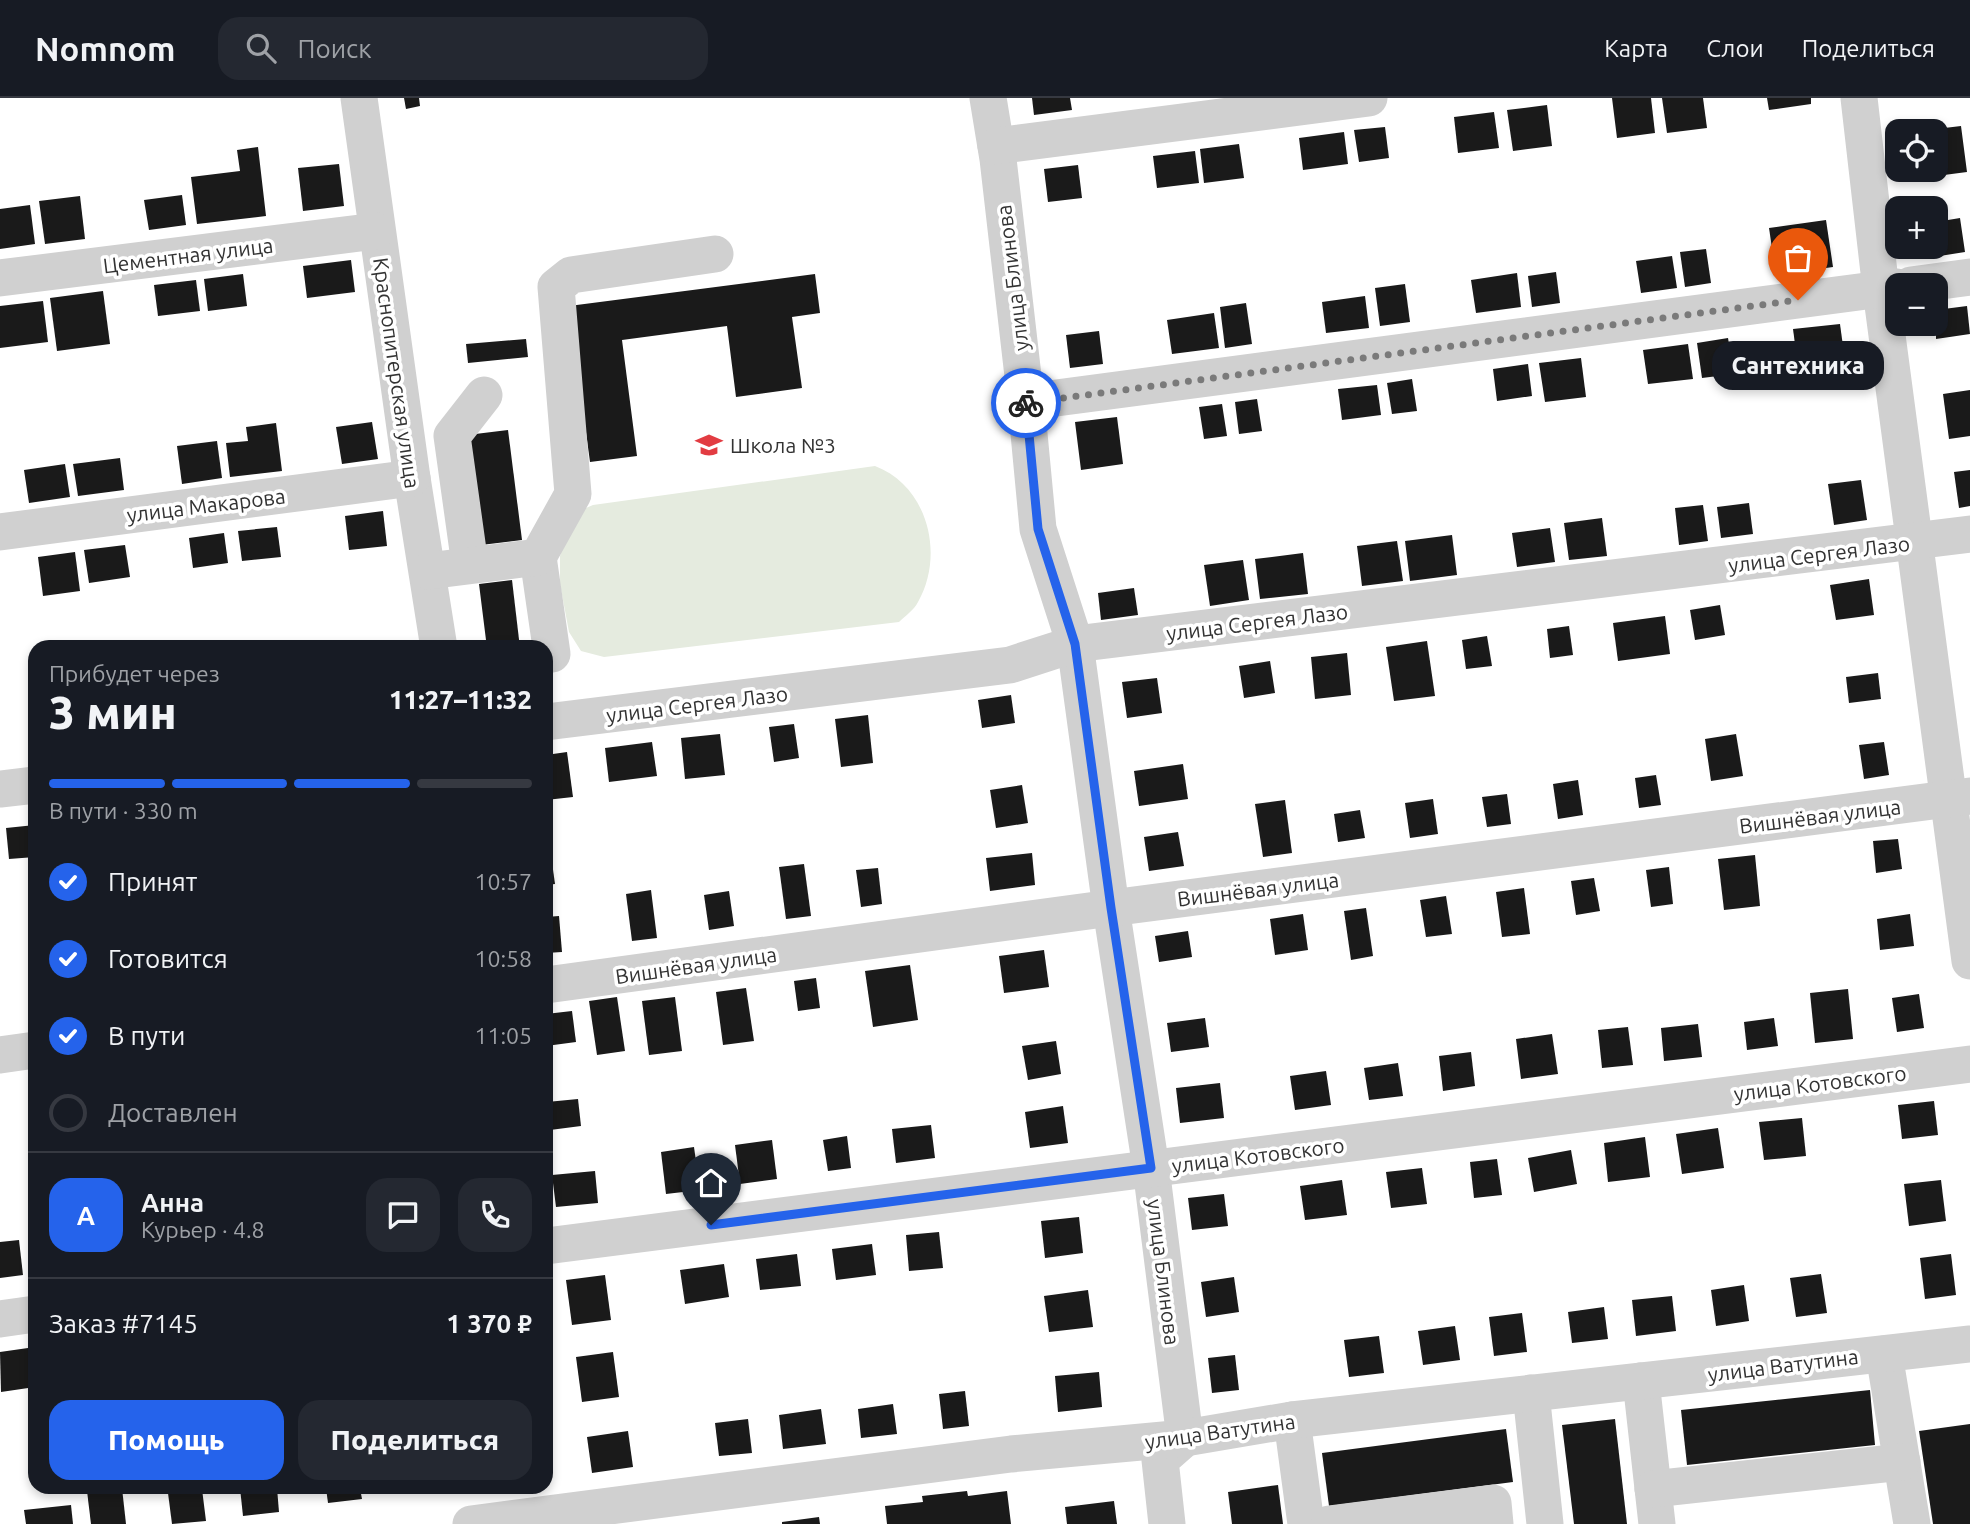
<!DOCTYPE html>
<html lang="ru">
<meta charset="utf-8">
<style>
:root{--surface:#171b24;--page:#242831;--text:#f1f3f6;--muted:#9ea1a6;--line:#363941;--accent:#2563eb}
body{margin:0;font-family:Ubuntu,sans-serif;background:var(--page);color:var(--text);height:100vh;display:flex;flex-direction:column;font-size:26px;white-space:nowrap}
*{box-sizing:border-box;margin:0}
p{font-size:23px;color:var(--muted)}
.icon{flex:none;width:38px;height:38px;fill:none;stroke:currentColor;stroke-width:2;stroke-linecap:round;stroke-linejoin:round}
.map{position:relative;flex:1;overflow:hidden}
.sheet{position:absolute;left:28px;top:542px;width:525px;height:854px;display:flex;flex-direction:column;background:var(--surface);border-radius:21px;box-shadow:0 4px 10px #0003}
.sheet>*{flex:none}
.controls{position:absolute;left:1885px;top:21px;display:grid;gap:14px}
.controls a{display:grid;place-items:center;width:63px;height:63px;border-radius:14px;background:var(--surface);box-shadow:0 4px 10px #0003;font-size:35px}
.pin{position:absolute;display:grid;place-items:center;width:60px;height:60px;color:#fff;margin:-72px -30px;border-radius:50% 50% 50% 0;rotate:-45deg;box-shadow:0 0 7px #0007}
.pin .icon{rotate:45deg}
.courier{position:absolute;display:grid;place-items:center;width:70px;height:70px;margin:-35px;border:5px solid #2563eb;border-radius:50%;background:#fff;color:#222;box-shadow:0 2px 9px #0007}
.bubble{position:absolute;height:49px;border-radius:21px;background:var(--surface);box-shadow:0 4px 10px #0003;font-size:23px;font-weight:800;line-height:49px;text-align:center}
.head em{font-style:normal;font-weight:800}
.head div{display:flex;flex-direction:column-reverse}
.head{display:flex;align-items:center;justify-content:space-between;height:119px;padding:0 21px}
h1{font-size:46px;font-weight:800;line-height:52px}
.bar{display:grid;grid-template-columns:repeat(4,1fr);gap:10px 7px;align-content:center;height:84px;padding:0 21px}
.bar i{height:9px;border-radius:5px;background:var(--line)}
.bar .active{background:var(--accent)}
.bar p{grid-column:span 4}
.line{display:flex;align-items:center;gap:18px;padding:0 21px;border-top:2px solid var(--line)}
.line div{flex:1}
.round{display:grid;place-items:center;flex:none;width:74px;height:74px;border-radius:21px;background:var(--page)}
ol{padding:0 21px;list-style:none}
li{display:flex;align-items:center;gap:21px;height:77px}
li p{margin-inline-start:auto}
li .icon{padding:7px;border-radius:50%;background:var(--accent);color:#fff;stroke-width:4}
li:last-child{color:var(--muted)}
li i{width:38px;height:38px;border:4px solid var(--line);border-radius:50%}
.primary-button{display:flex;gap:14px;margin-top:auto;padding:14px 21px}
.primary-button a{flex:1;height:80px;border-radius:21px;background:var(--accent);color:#fff;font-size:28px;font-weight:800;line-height:80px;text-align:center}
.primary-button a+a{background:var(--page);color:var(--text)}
header{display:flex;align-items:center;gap:42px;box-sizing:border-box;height:98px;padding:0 35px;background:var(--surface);border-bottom:2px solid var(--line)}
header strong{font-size:33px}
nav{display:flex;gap:38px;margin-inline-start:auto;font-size:24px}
.search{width:490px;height:63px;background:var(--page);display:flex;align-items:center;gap:18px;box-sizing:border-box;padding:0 24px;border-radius:21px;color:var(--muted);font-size:26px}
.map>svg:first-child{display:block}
.green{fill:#e5ebdf}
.building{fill:#1a1a1a}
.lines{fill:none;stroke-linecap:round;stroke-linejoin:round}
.minor{stroke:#d0d0d0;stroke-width:37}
.done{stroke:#7a7a7a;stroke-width:7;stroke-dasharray:0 12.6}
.route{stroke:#2563eb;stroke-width:9}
.labels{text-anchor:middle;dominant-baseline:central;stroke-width:7;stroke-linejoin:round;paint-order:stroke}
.street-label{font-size:21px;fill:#333;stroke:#fff}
.poi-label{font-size:21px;fill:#333;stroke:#fff;text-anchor:start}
</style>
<header>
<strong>Nomnom</strong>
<div class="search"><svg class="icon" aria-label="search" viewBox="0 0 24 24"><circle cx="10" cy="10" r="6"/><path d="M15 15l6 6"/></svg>Поиск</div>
<nav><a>Карта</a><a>Слои</a><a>Поделиться</a></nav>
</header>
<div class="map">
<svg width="1970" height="1426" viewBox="0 0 1970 1426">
<rect width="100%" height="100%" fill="#fff"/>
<!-- green -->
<path class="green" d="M875,368C928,388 945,457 918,504C914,512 905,518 899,524L604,559L581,553L569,534L560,486V458L572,416L593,407Z"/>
<!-- building -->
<g class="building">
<polygon points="404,0 419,0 420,8 406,11"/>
<polygon points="1032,0 1070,0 1072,12 1034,17"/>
<polygon points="1612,0 1651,0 1655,35 1617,40"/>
<polygon points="1662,0 1703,0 1707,30 1667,35"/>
<polygon points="1767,0 1811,0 1811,6 1769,12"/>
<polygon points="1547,7 1552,48 1513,53 1507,12"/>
<polygon points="1494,14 1499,50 1458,55 1454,19"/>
<polygon points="1961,28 1967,74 1921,80 1920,72 1936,72 1936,31"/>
<polygon points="1385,29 1389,60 1359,64 1354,32"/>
<polygon points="1344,34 1348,66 1303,72 1299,40"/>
<polygon points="1239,46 1244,80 1204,85 1200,51"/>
<polygon points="258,49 266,118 197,126 191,79 240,73 237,52"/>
<polygon points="1195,53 1199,85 1157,90 1153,58"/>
<polygon points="339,66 344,108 303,113 298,70"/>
<polygon points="1078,67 1082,100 1048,104 1044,71"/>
<polygon points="182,97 186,127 149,132 144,102"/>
<polygon points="80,98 85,141 45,146 39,103"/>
<polygon points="30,107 35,146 0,151 0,111"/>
<polygon points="1960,120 1965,154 1927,160 1925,149 1936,149 1936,124"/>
<polygon points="1826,122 1833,169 1776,177 1769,130"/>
<polygon points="1706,151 1711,185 1685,189 1680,154"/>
<polygon points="1672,158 1677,190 1641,195 1636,163"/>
<polygon points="351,162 355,194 307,200 303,168"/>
<polygon points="1556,174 1560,205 1532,209 1528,178"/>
<polygon points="1517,175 1521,209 1476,215 1471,182"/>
<polygon points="243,176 247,208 208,213 204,181"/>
<polygon points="815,176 820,215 792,219 802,290 736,299 727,228 622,242 637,358 590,364 569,208"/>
<polygon points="196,182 200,213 158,218 154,187"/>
<polygon points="1405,186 1410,224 1380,228 1375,190"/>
<polygon points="103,193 110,246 57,253 50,200"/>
<polygon points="1365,198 1369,230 1326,235 1322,204"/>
<polygon points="43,203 48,244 0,250 0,208"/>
<polygon points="1246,205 1252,246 1225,250 1220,209"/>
<polygon points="1967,208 1970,236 1936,241 1936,212"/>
<polygon points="1214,215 1219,250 1172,256 1167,222"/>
<polygon points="1840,226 1845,263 1798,269 1793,231"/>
<polygon points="1099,233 1103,266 1070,270 1066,237"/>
<polygon points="1728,240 1734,276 1702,280 1697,245"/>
<polygon points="526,241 528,259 468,265 466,246"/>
<polygon points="1688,246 1693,281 1648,286 1643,252"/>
<polygon points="1581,260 1586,299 1545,304 1539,265"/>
<polygon points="1528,266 1532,298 1497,303 1493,271"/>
<polygon points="1412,281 1417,313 1392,316 1387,285"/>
<polygon points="1377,287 1381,317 1342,322 1338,291"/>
<polygon points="1970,292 1970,338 1949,341 1943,296"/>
<polygon points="1257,301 1262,333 1239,336 1235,304"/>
<polygon points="1222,306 1227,338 1204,341 1199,309"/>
<polygon points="1117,319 1123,366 1081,372 1075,324"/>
<polygon points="372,324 378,361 342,366 336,329"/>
<polygon points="276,325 282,373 230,379 226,345 248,343 246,329"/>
<polygon points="508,332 522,442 473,448 459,338"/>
<polygon points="217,343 222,380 182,386 177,348"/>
<polygon points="120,360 124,392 78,398 73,366"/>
<polygon points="65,366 70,399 29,405 24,372"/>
<polygon points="1970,372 1970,408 1959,410 1954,374"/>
<polygon points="1861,382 1867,422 1834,427 1828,386"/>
<polygon points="1749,405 1753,436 1721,440 1717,409"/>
<polygon points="1703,407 1708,443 1679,447 1675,410"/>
<polygon points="383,413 387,448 349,452 345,418"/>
<polygon points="1602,420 1607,458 1569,462 1564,425"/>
<polygon points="277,429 281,459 242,463 238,433"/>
<polygon points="1550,430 1555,464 1517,469 1512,435"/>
<polygon points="224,435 228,465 193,470 189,440"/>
<polygon points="1452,437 1457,477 1410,483 1405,443"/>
<polygon points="1397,443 1403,483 1362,488 1357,448"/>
<polygon points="125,447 130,479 89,485 84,452"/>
<polygon points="75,454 80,493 43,498 38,459"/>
<polygon points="1303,455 1308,496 1260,501 1255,461"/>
<polygon points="1243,462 1249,502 1210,508 1204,467"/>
<polygon points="1869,481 1874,517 1836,522 1830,487"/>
<polygon points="512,482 520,550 487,550 479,486"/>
<polygon points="1134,490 1138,517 1101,522 1098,495"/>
<polygon points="1720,507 1725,537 1695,542 1690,512"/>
<polygon points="1665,518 1670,556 1618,563 1613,525"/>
<polygon points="1569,528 1573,557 1550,560 1547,531"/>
<polygon points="1487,538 1492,568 1466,571 1462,542"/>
<polygon points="1427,543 1435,598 1394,603 1386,549"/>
<polygon points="1347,555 1351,597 1315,601 1311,559"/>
<polygon points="1270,563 1275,595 1244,600 1239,568"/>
<polygon points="1878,575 1881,601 1849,605 1846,579"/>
<polygon points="1157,580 1162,615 1127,620 1122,584"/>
<polygon points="1011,597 1015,625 982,630 978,602"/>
<polygon points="868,617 873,665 841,669 835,621"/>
<polygon points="794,626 799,660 774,664 769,629"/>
<polygon points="720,636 725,677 685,681 681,640"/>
<polygon points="1736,636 1743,678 1711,683 1705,641"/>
<polygon points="652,644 657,678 609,684 605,650"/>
<polygon points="1884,644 1889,677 1864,681 1859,647"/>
<polygon points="567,654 573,699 546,702 546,657"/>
<polygon points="1183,666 1188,701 1139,708 1134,673"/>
<polygon points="1656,677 1661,707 1639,710 1635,680"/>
<polygon points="1578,682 1583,717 1558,721 1553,686"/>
<polygon points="1022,687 1028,725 996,730 990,692"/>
<polygon points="1507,696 1511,726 1487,729 1482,699"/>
<polygon points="1433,701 1438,736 1410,740 1405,705"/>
<polygon points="1285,702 1292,755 1263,759 1255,706"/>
<polygon points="1360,712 1365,740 1338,744 1334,716"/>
<polygon points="35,727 35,759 9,761 6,730"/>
<polygon points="1178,734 1184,768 1149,773 1144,739"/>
<polygon points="1898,741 1902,771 1876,775 1873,743"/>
<polygon points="549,743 555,786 546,787 546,744"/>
<polygon points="1032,755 1035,787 990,793 986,760"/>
<polygon points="1755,757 1760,808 1724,812 1718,761"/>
<polygon points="804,766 811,818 786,821 779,769"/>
<polygon points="1669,769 1673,806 1651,809 1646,772"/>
<polygon points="878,770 882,806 861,809 856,772"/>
<polygon points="1594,780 1600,813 1576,817 1571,783"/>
<polygon points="1524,790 1530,836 1502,839 1496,794"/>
<polygon points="651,792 657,840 632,843 626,796"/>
<polygon points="729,793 734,828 709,832 704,797"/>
<polygon points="1446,798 1452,836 1426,839 1420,802"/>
<polygon points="1366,810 1373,858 1351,862 1344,813"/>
<polygon points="1303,816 1308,852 1275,857 1270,821"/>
<polygon points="1910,816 1914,848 1880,852 1877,821"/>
<polygon points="559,818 562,854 546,855 546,819"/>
<polygon points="1188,833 1192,859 1159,864 1155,838"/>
<polygon points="1044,852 1049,889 1004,895 999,858"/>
<polygon points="910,867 918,922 873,929 865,873"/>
<polygon points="816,880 820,910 798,913 794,883"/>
<polygon points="35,882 35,919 33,919 28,883"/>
<polygon points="746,890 754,943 723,947 716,894"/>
<polygon points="1848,891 1853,941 1815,945 1810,895"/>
<polygon points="1919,896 1924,930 1897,934 1892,900"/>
<polygon points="617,899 625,953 597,957 589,903"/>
<polygon points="675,899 682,953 649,957 642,903"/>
<polygon points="572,913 576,944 546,948 546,916"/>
<polygon points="1205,920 1209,949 1171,954 1167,925"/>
<polygon points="1774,920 1778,948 1747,952 1744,924"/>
<polygon points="1698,926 1702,959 1664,963 1661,930"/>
<polygon points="1628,929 1633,967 1602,970 1598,932"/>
<polygon points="1552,936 1558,976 1521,981 1516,941"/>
<polygon points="1056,943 1061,976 1028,982 1022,948"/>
<polygon points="1471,954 1475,988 1443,993 1439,958"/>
<polygon points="1398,965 1403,998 1369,1002 1364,970"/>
<polygon points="1326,973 1331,1007 1295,1012 1290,978"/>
<polygon points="1220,985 1224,1020 1180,1025 1176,990"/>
<polygon points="578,1001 581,1028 550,1032 547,1004"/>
<polygon points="1934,1003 1938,1037 1902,1041 1898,1007"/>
<polygon points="1063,1008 1068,1045 1030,1050 1025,1014"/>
<polygon points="1802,1020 1806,1058 1764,1062 1759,1024"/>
<polygon points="931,1027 935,1060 896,1065 892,1031"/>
<polygon points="1718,1030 1724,1070 1682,1076 1676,1036"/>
<polygon points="847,1038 851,1070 828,1073 823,1042"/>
<polygon points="1645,1039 1650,1079 1608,1084 1604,1045"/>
<polygon points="772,1042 777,1081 740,1086 735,1047"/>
<polygon points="694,1049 700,1092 666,1096 661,1054"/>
<polygon points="1571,1052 1577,1086 1534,1094 1528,1060"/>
<polygon points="1497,1061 1502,1097 1474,1100 1470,1064"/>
<polygon points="1422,1070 1427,1106 1391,1110 1386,1074"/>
<polygon points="595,1073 598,1105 556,1109 552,1077"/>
<polygon points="1342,1082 1347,1117 1305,1122 1300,1088"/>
<polygon points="1941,1082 1946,1123 1909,1128 1904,1086"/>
<polygon points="1224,1096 1228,1128 1192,1132 1188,1100"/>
<polygon points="1079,1119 1083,1155 1045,1160 1041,1123"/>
<polygon points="939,1134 943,1170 909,1173 906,1137"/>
<polygon points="19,1142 23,1177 0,1180 0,1144"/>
<polygon points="872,1146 876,1177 836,1182 832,1151"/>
<polygon points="797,1156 801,1188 760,1192 756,1161"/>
<polygon points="1951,1156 1956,1197 1925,1201 1920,1160"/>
<polygon points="724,1166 729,1199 685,1206 680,1172"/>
<polygon points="1821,1176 1827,1215 1796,1219 1790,1180"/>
<polygon points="605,1177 611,1222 572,1227 566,1182"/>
<polygon points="1234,1179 1239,1214 1206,1219 1201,1184"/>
<polygon points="1744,1187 1749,1223 1716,1228 1711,1192"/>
<polygon points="1088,1192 1093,1229 1049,1234 1044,1198"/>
<polygon points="1672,1198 1676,1233 1636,1238 1632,1202"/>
<polygon points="1604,1209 1608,1241 1572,1245 1568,1214"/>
<polygon points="1522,1215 1527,1254 1494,1258 1489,1219"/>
<polygon points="1455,1228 1460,1262 1423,1267 1418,1233"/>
<polygon points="1379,1238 1384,1275 1349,1279 1344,1242"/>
<polygon points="35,1249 35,1289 1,1294 0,1254"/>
<polygon points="613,1254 619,1299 582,1304 576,1259"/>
<polygon points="1235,1257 1239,1292 1212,1295 1208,1260"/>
<polygon points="1099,1274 1102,1309 1058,1314 1055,1278"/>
<polygon points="1870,1292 1875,1347 1687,1367 1681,1312"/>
<polygon points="965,1293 969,1328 943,1331 939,1296"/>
<polygon points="893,1306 897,1336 861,1340 858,1311"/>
<polygon points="821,1311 826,1346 783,1351 779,1317"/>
<polygon points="748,1321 752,1355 719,1358 715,1325"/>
<polygon points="1615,1321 1627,1426 1574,1426 1562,1327"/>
<polygon points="1970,1326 1970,1426 1933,1426 1919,1333"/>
<polygon points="1506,1331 1513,1384 1329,1408 1322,1355"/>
<polygon points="628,1333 633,1369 592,1375 587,1339"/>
<polygon points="1278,1387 1283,1426 1232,1426 1228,1394"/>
<polygon points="122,1390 126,1426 91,1426 87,1393"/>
<polygon points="240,1390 277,1390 279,1414 243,1418"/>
<polygon points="326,1390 360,1390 362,1401 328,1405"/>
<polygon points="202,1391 206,1423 172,1426 168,1395"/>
<polygon points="967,1393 968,1398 1007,1393 1011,1426 887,1426 885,1408 923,1404 922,1398"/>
<polygon points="1114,1403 1117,1426 1067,1426 1065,1409"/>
<polygon points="71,1407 73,1426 26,1426 24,1412"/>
<polygon points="819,1419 820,1426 782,1426 782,1424"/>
</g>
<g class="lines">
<!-- minor -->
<g class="minor">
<polyline points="359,0 412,380 439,550"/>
<polyline points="988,0 998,61 1026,304 1038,431 1075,546 1111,810 1151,1070 1185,1340 1160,1362 1167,1426"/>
<polyline points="1859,0 1881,192 1970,863"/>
<polyline points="996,48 1369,0"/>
<polyline points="0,180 376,133"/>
<polyline points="1911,187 1970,179"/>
<polyline points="1026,304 1897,189"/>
<polyline points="0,434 412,380"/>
<polyline points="538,459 552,556"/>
<polyline points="470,467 452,338 484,297"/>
<polyline points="428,473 538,459 573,396 556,189 571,177 715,156"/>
<polyline points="546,624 1010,567 1075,546 1970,436"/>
<polyline points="0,691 35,687"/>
<polyline points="546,887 1111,810 1970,698"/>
<polyline points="0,957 35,952"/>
<polyline points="546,1148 1970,966"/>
<polyline points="0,1221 35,1216"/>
<polyline points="1884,1256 1912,1426"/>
<polyline points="1641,1283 1657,1426"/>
<polyline points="1531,1295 1545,1426"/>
<polyline points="1292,1322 1306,1426"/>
<polyline points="1653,1391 1902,1364"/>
<polyline points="471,1426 1011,1356 1185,1340 1292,1322 1970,1246"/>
<polyline points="1329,1426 1493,1405 1495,1426"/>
</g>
</g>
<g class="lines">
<!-- done -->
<polyline class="done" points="1026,305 1798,202"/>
<!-- route -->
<polyline class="route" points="711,1127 1151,1070 1111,810 1075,546 1038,431 1026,305"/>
</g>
<!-- icons -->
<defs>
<g id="school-bare" transform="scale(2.1)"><path d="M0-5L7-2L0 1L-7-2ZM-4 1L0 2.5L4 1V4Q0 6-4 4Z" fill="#e23c42" stroke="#fff" stroke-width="2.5" paint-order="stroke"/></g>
</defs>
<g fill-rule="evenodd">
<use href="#school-bare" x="709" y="347"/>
</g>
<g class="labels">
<!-- street labels -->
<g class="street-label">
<text transform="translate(188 157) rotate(-7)">Цементная улица</text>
<text transform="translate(1012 180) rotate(-97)">улица Блинова</text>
<text transform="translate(397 275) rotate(82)">Краснопитерская улица</text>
<text transform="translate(206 407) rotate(-7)">улица Макарова</text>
<text transform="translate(1819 456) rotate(-7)">улица Сергея Лазо</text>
<text transform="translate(1257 524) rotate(-7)">улица Сергея Лазо</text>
<text transform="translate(697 606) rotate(-7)">улица Сергея Лазо</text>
<text transform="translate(1820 718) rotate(-7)">Вишнёвая улица</text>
<text transform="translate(1258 791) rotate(-7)">Вишнёвая улица</text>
<text transform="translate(696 867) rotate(-8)">Вишнёвая улица</text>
<text transform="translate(1820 985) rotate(-7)">улица Котовского</text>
<text transform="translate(1258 1057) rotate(-7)">улица Котовского</text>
<text transform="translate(1164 1174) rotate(83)">улица Блинова</text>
<text transform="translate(1783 1267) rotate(-7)">улица Ватутина</text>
<text transform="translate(1220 1333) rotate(-8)">улица Ватутина</text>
</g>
<!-- poi labels -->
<g class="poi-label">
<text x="730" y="347">Школа №3</text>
</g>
</g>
</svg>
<div class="controls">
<a><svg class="icon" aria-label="locate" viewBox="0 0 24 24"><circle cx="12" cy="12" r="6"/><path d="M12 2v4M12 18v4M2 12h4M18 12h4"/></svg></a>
<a>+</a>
<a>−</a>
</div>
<div class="pin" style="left:1798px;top:202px;background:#ea580c"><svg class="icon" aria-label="bag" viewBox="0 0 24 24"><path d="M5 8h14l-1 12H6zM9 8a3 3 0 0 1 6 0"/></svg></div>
<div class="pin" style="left:711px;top:1127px;background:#1f2937"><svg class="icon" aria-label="home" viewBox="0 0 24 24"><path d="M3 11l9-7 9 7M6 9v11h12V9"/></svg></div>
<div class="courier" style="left:1026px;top:305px"><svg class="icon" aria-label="bike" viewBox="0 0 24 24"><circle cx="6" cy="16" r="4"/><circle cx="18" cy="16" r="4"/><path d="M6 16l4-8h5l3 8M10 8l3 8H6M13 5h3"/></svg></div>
<div class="bubble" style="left:1712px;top:243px;width:172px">Сантехника</div>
<section class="sheet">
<div class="head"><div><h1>3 мин</h1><p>Прибудет через</p></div><em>11:27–11:32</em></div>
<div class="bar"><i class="active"></i><i class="active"></i><i class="active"></i><i></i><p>В пути · 330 m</p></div>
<ol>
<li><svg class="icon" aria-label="check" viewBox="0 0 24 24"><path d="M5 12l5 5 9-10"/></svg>Принят<p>10:57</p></li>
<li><svg class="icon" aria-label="check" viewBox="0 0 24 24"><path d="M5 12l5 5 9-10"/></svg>Готовится<p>10:58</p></li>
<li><svg class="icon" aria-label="check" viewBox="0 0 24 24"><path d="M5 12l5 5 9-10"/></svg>В пути<p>11:05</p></li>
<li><i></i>Доставлен</li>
</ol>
<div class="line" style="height:126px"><b class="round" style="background:var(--accent);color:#fff">А</b><div><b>Анна</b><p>Курьер · 4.8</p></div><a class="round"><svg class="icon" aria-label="chat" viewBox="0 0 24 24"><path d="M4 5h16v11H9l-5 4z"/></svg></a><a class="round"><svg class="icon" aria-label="phone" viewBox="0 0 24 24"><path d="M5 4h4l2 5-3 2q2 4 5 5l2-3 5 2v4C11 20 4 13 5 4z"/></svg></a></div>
<div class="line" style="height:91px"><div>Заказ #7145</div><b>1 370 ₽</b></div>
<div class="primary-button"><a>Помощь</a><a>Поделиться</a></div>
</section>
</div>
